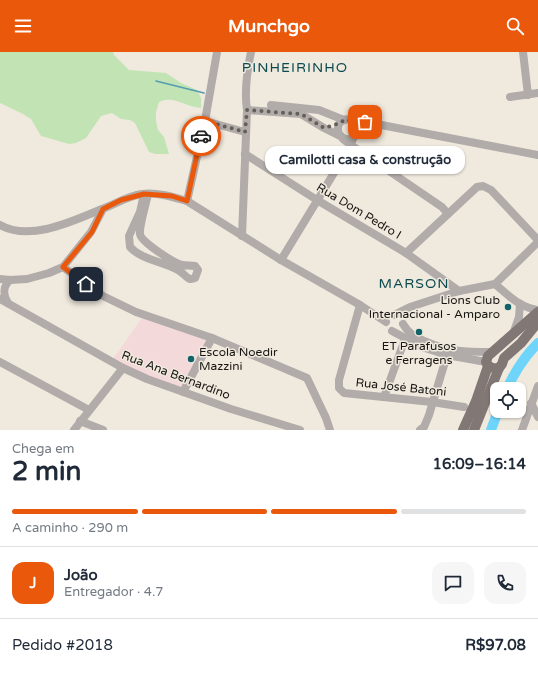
<!DOCTYPE html>
<html lang="pt">
<meta charset="utf-8">
<style>
:root{--surface:#fff;--page:#f6f6f7;--text:#1f2937;--muted:#747a83;--line:#e0e1e3;--accent:#ea580c}
body{margin:0;font-family:"Varela Round",sans-serif;background:var(--page);color:var(--text);height:100vh;display:flex;flex-direction:column;font-size:15px;white-space:nowrap}
*{box-sizing:border-box;margin:0}
p{font-size:13px;color:var(--muted)}
.icon{flex:none;width:22px;height:22px;fill:none;stroke:currentColor;stroke-width:2;stroke-linecap:round;stroke-linejoin:round}
.map{position:relative;height:378px;overflow:hidden}
.sheet{display:flex;flex-direction:column;background:var(--surface);flex:1}
.sheet>*{flex:none}
.fabs{position:absolute;left:490px;top:330px;display:grid;gap:8px}
.fabs a{display:grid;place-items:center;width:36px;height:36px;border-radius:8px;background:var(--surface);box-shadow:0 1px 3px #0004;font-size:20px}
.pin{position:absolute;display:grid;place-items:center;width:34px;height:34px;color:#fff;margin:-17px;border-radius:8px;box-shadow:0 2px 6px #0006}
.courier{position:absolute;display:grid;place-items:center;width:40px;height:40px;margin:-20px;border:3px solid #ea580c;border-radius:50%;background:#fff;color:#222;box-shadow:0 1px 5px #0007}
.bubble{position:absolute;height:28px;border-radius:12px;background:var(--surface);box-shadow:0 1px 3px #0004;font-size:13px;font-weight:700;line-height:28px;text-align:center}
.summary em{font-style:normal;font-weight:700}
.summary div{display:flex;flex-direction:column-reverse}
.summary{display:flex;align-items:center;justify-content:space-between;height:68px;padding:0 12px}
h1{font-size:26px;font-weight:700;line-height:30px}
.bar{display:grid;grid-template-columns:repeat(4,1fr);gap:6px 4px;align-content:center;height:48px;padding:0 12px}
.bar i{height:5px;border-radius:3px;background:var(--line)}
.bar .current{background:var(--accent)}
.bar p{grid-column:span 4}
.line{display:flex;align-items:center;gap:10px;padding:0 12px;border-top:1px solid var(--line)}
.line div{flex:1}
.round{display:grid;place-items:center;flex:none;width:42px;height:42px;border-radius:12px;background:var(--page)}
header{display:flex;justify-content:space-between;align-items:center;height:52px;padding:0 12px;background:var(--accent);color:#fff;font-size:18px;font-weight:700}
.map>svg:first-child{display:block}
.education{fill:#f3d9d9}
.green{fill:#c2e4b5}
.lines{fill:none;stroke-linecap:round;stroke-linejoin:round}
.stream{stroke:#549bb4;stroke-width:1.5}
.river{stroke:#6ed4fa;stroke-width:10}
.minor{stroke:#b1aba9;stroke-width:8}
.major{stroke:#817774;stroke-width:10}
.done{stroke:#646059;stroke-width:4;stroke-dasharray:0 7.2}
.route{stroke:#ea580c;stroke-width:5}
.poi-dot{fill:#126268;stroke:#f0e9de;stroke-width:1.5}
.labels{text-anchor:middle;dominant-baseline:central;stroke-width:3;stroke-linejoin:round;paint-order:stroke}
.street-label{font-size:12px;fill:#181612;stroke:#f0e9de}
.poi-label{font-size:12px;fill:#181612;stroke:#f0e9de;text-anchor:end}
.quarter-label{font-size:14px;letter-spacing:1px;fill:#0b4b50;stroke:#f0e9de}
</style>
<header><svg class="icon" aria-label="menu" viewBox="0 0 24 24"><path d="M4 6h16M4 12h16M4 18h16"/></svg>Munchgo<svg class="icon" aria-label="search" viewBox="0 0 24 24"><circle cx="10" cy="10" r="6"/><path d="M15 15l6 6"/></svg></header>
<div class="map">
<svg width="538" height="378" viewBox="0 0 538 378">
<rect width="100%" height="100%" fill="#f0e9de"/>
<!-- education -->
<polygon class="education" points="144,263 212,286 183,340 111,310"/>
<!-- green -->
<path class="green" d="M0,0H113L114,3L129,18L166,21L181,31L197,38L201,46V56C184,55 175,43 159,50L156,60V69L158,78L164,85L169,102H155L149,100L135,71L130,68L121,67L112,61L101,64L86,86L76,91L69,92L41,84L31,67L23,62L0,51Z"/>
<g class="lines">
<!-- stream -->
<polyline class="stream" points="156,29 204,41"/>
<!-- river -->
<g class="river">
<path d="M507,337C514,321 526,303 538,291"/>
<polyline points="491,378 498,359"/>
</g>
<!-- minor -->
<g class="minor">
<polyline points="523,0 528,43"/>
<polyline points="510,45 538,41"/>
<polyline points="271,53 319,58 344,68"/>
<polyline points="247,58 301,62 324,76 340,84"/>
<polyline points="350,67 538,103"/>
<polyline points="205,69 245,80"/>
<path d="M357,83C361,62 336,64 338,78C338,81 340,84 343,86C353,92 361,78 365,70"/>
<polyline points="343,87 351,93 442,155 448,162"/>
<polyline points="245,102 317,148 406,201 459,239"/>
<path d="M144,142L140,160L129,184L130,195C142,208 162,209 178,218C185,221 187,230 195,226L198,218L195,214C191,213 186,214 182,213C174,211 141,190 140,182C139,174 146,152 148,142"/>
<polyline points="187,149 205,69 217,0"/>
<path d="M0,173C30,190 73,169 102,157C116,152 127,144 142,142C157,140 173,145 187,149L281,208L360,253L386,270"/>
<path d="M242,184L247,58C244,38 247,19 251,0"/>
<polyline points="406,201 477,135 483,134 491,138 538,188"/>
<polyline points="281,208 351,93 353,86"/>
<polyline points="63,215 103,244 136,260 212,286 307,326 326,366 330,378"/>
<polyline points="0,227 10,228 27,227 49,221 63,215 91,180 103,157"/>
<path d="M495,232C508,243 520,256 538,258"/>
<polyline points="0,247 123,316 147,327 231,357 300,378"/>
<path d="M8,251C3,243 3,234 10,228"/>
<polyline points="360,253 339,328 339,336 344,341 432,350 464,355"/>
<polyline points="394,263 410,255 459,239 495,232 538,190"/>
<path d="M403,272C408,281 415,285 424,289C449,300 466,300 492,300"/>
<polyline points="392,279 422,295 447,303 486,310"/>
<polyline points="513,282 519,265 520,252"/>
<polyline points="0,310 89,358"/>
<polyline points="183,340 212,286"/>
<polyline points="384,345 405,287"/>
<polyline points="531,351 538,365"/>
<polyline points="80,369 103,378"/>
<polyline points="74,378 123,316"/>
<polyline points="420,378 424,375 429,363 447,303"/>
<polyline points="522,378 538,334"/>
</g>
<!-- major -->
<g class="major">
<path d="M499,316C493,317 488,315 486,310L488,304L538,260"/>
<polyline points="463,378 476,349 488,314"/>
<polyline points="474,378 499,316 502,312 504,306 521,291 538,270"/>
</g>
</g>
<g class="lines">
<!-- done -->
<polyline class="done" points="201,84 205,69 245,80 247,58 301,62 324,76 340,71 344,68 365,70"/>
<!-- route -->
<polyline class="route" points="86,232 63,215 92,180 103,157 121,148 144,142 172,144 187,149 201,84"/>
</g>
<!-- markers -->
<g class="poi-dot">
<circle cx="508" cy="255" r="4"/>
<circle cx="419" cy="280" r="4"/>
<circle cx="191" cy="307" r="4"/>
</g>
<g class="labels">
<!-- street labels -->
<g class="street-label">
<text transform="translate(359 159) rotate(31)">Rua Dom Pedro I</text>
<text transform="translate(176 323) rotate(21)">Rua Ana Bernardino</text>
<text transform="translate(401 335) rotate(6)">Rua José Batoni</text>
</g>
<!-- poi labels -->
<g class="poi-label">
<text x="500" y="248">Lions Club<tspan x="500" dy="14">Internacional - Amparo</tspan></text>
<text x="419" y="294" text-anchor="middle">ET Parafusos<tspan x="419" dy="14">e Ferragens</tspan></text>
<text x="199" y="300" text-anchor="start">Escola Noedir<tspan x="199" dy="14">Mazzini</tspan></text>
</g>
<!-- quarter labels -->
<g class="quarter-label">
<text x="295" y="15">PINHEIRINHO</text>
<text x="414" y="231">MARSON</text>
</g>
</g>
</svg>
<div class="fabs">
<a><svg class="icon" aria-label="locate" viewBox="0 0 24 24"><circle cx="12" cy="12" r="6"/><path d="M12 2v4M12 18v4M2 12h4M18 12h4"/></svg></a>
</div>
<div class="pin" style="left:365px;top:70px;background:#ea580c"><svg class="icon" aria-label="bag" viewBox="0 0 24 24"><path d="M5 8h14l-1 12H6zM9 8a3 3 0 0 1 6 0"/></svg></div>
<div class="pin" style="left:86px;top:232px;background:#1f2937"><svg class="icon" aria-label="home" viewBox="0 0 24 24"><path d="M3 11l9-7 9 7M6 9v11h12V9"/></svg></div>
<div class="courier" style="left:201px;top:84px"><svg class="icon" aria-label="car" viewBox="0 0 24 24"><path d="M5 17H2v-5l4-1 3-4h7l3 4 3 1v5h-3M9 17h6M6 11h13"/><circle cx="7" cy="17" r="2"/><circle cx="17" cy="17" r="2"/></svg></div>
<div class="bubble" style="left:265px;top:94px;width:200px">Camilotti casa &amp; construção</div>
</div>
<section class="sheet">
<div class="summary"><div><h1>2 min</h1><p>Chega em</p></div><em>16:09–16:14</em></div>
<div class="bar"><i class="current"></i><i class="current"></i><i class="current"></i><i></i><p>A caminho · 290 m</p></div>
<div class="line" style="height:72px"><b class="round" style="background:var(--accent);color:#fff">J</b><div><b>João</b><p>Entregador · 4.7</p></div><a class="round"><svg class="icon" aria-label="chat" viewBox="0 0 24 24"><path d="M4 5h16v11H9l-5 4z"/></svg></a><a class="round"><svg class="icon" aria-label="phone" viewBox="0 0 24 24"><path d="M5 4h4l2 5-3 2q2 4 5 5l2-3 5 2v4C11 20 4 13 5 4z"/></svg></a></div>
<div class="line" style="height:52px"><div>Pedido #2018</div><b>R$97.08</b></div>
</section>
